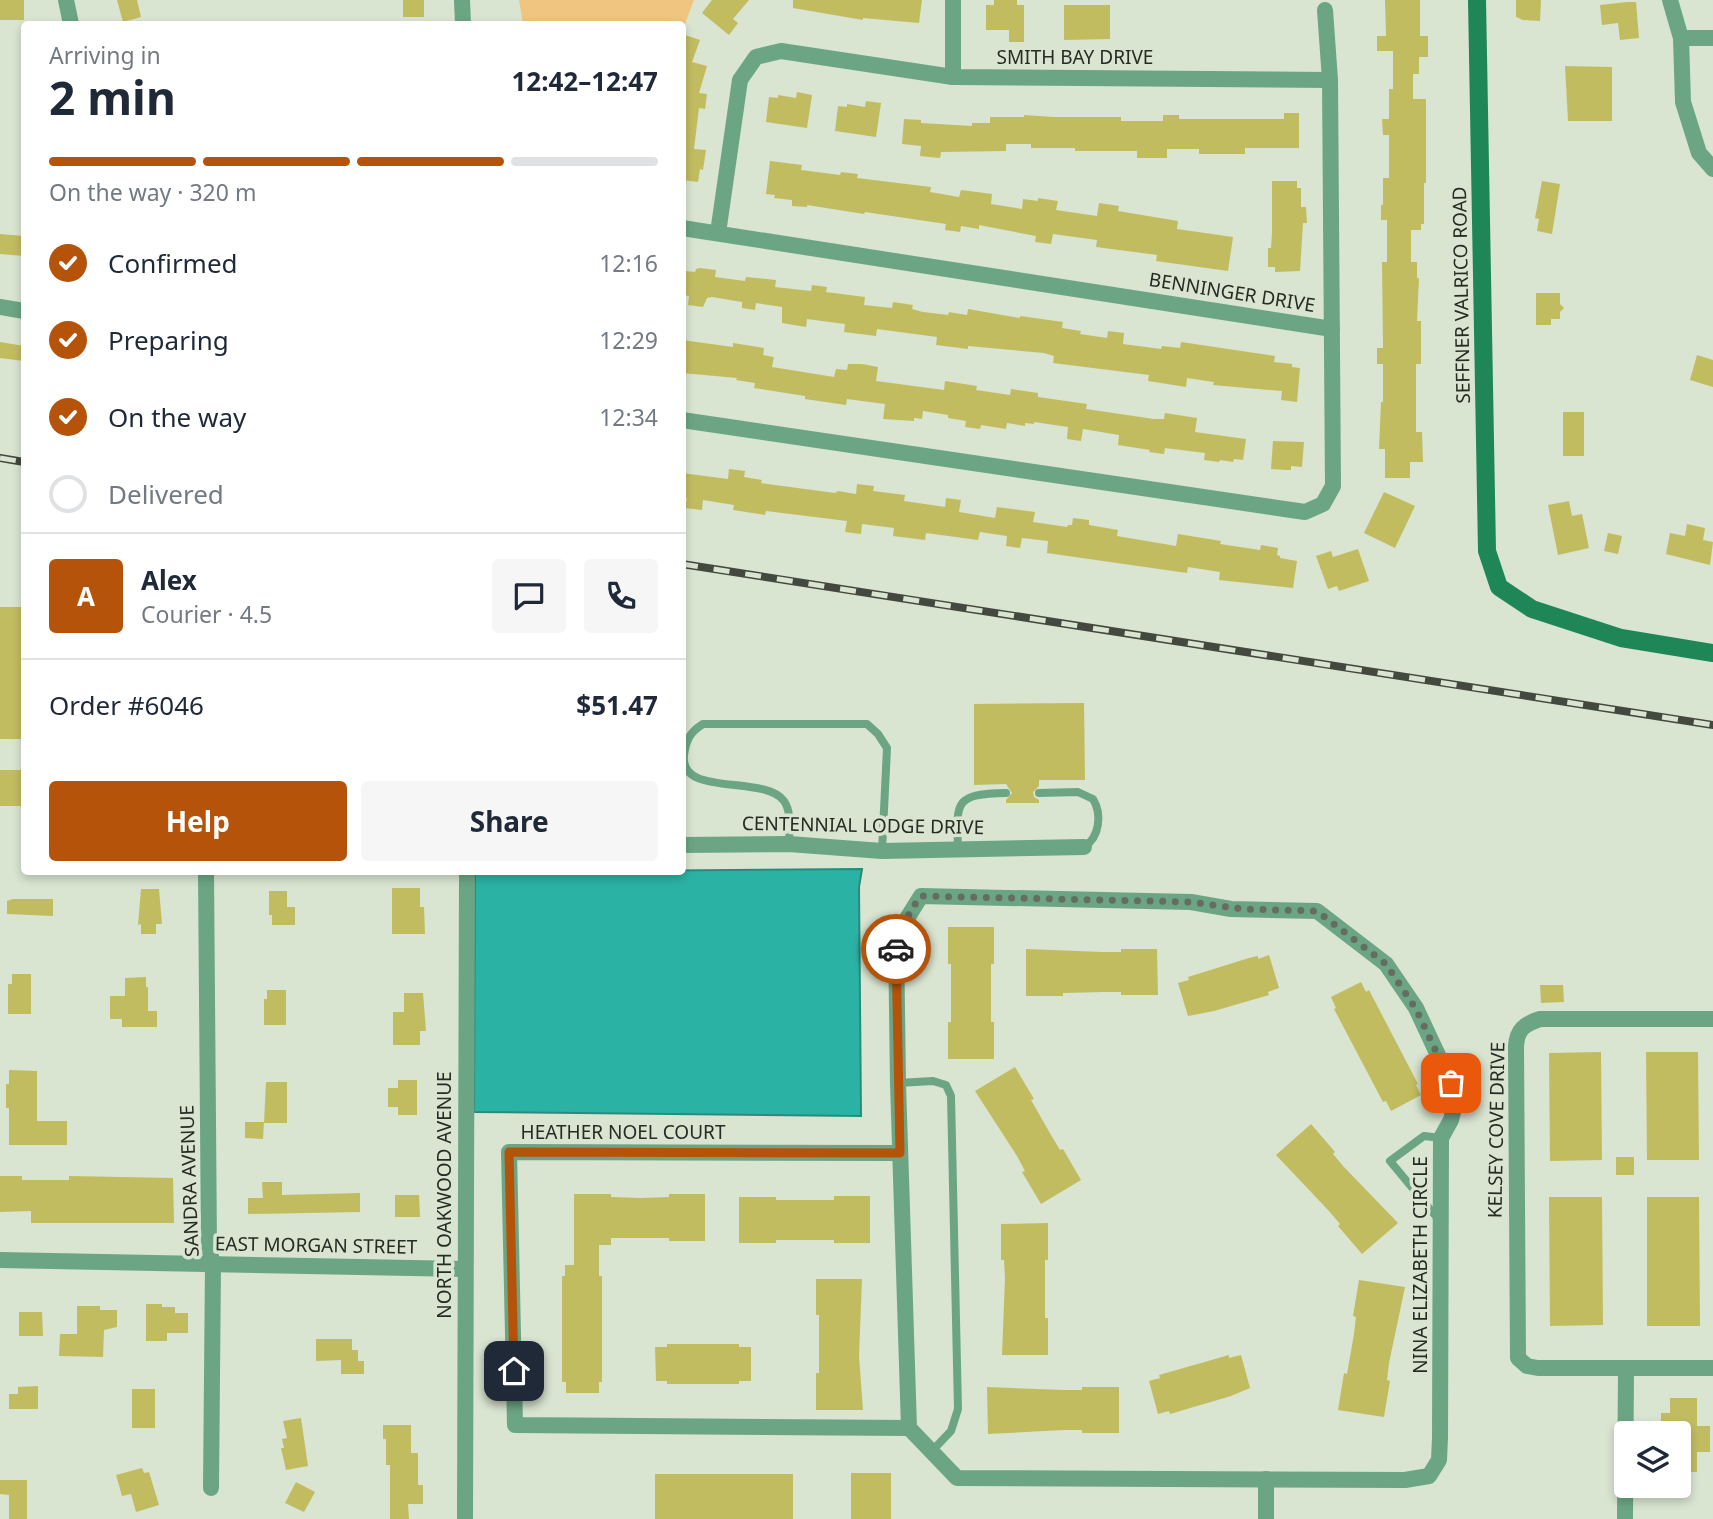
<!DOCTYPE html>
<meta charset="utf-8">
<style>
:root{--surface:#fff;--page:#f6f6f7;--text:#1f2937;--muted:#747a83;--line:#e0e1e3;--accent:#b45309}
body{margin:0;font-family:"Noto Sans",sans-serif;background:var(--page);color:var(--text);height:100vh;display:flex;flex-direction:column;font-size:26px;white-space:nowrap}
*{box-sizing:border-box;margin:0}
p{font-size:23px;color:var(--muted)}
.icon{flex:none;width:38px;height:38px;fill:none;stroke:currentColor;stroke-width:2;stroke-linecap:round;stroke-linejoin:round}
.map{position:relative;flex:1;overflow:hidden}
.details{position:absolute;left:21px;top:21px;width:665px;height:854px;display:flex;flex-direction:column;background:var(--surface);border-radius:7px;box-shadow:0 4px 10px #0003}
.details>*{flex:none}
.controls{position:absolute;left:1614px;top:1421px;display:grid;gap:14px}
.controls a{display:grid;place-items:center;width:77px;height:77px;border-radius:7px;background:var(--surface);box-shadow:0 4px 10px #0003;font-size:35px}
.pin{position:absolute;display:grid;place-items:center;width:60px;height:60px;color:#fff;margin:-30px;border-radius:14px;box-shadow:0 4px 10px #0006}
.courier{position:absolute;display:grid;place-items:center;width:70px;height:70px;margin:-35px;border:5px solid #b45309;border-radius:50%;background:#fff;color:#222;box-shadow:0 2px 9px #0007}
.head em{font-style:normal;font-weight:700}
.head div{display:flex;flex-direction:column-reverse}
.head{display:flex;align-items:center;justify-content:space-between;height:119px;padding:0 28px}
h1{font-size:46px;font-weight:700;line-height:52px}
.bar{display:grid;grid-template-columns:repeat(4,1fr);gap:10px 7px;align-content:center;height:84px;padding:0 28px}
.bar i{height:9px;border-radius:5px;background:var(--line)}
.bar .on{background:var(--accent)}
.bar p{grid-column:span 4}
.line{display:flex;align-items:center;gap:18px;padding:0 28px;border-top:2px solid var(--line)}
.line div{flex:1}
.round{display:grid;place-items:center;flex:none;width:74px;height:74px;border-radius:7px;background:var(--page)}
ol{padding:0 28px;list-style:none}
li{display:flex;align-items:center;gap:21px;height:77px}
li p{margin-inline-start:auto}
li .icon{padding:7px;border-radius:50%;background:var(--accent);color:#fff;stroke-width:4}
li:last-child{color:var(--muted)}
li i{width:38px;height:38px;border:4px solid var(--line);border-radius:50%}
.cta{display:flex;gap:14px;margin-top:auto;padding:14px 28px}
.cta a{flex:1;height:80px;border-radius:7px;background:var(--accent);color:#fff;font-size:28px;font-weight:700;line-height:80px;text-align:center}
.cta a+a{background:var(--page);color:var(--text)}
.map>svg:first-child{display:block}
.green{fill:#f0c57f}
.water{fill:#2ab3a5;stroke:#298a7e;stroke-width:2}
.building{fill:#c2bc61}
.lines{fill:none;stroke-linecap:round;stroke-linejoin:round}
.lane{stroke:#6ba584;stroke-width:8}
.street{stroke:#6ba584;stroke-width:16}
.secondary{stroke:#1e8657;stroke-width:18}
.rail-casing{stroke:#43493f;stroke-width:8}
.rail{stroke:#d9e4d1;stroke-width:5;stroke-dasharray:16;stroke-linecap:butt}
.done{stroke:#656c60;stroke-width:7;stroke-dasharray:0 12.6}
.route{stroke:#b45309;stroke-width:9}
.labels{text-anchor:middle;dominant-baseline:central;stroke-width:7;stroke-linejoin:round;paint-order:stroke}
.street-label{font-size:19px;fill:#262b23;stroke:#d9e4d1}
</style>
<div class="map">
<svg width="1713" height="1519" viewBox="0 0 1713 1519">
<rect width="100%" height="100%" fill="#d9e4d1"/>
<!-- green -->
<polygon class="green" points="519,0 694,0 683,29 682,24 523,24"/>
<!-- water -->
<polygon class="water" points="862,869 859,887 861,1116 474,1112 475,872"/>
<!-- building -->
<g class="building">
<rect x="0" y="0" width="24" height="20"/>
<polygon points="117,0 137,0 141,17 123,22"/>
<rect x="403" y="0" width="21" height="17"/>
<polygon points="712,0 749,0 733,19 738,23 729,35 702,13"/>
<polygon points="793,0 922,0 919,23 863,18 863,20 793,8"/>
<polygon points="994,0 1017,0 1017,5 1024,5 1024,42 1009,42 1009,30 986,30 986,5 994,5"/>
<polygon points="1385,0 1420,0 1420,36 1428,36 1428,57 1419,57 1419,74 1413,74 1413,99 1426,99 1426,183 1424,183 1424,224 1421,224 1421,230 1411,230 1411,262 1417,262 1417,278 1419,278 1417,321 1421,321 1421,364 1416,364 1416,432 1422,432 1423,462 1410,462 1410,478 1385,478 1385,449 1379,449 1381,402 1383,402 1383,364 1377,364 1377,348 1383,348 1382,262 1387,262 1387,220 1381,220 1381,205 1383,205 1383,178 1389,178 1389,135 1383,135 1382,119 1389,119 1389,89 1393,89 1393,51 1377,51 1377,36 1386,36"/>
<polygon points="1516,0 1541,0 1540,21 1523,20 1516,17"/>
<polygon points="1627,2 1636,2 1639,38 1620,40 1618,23 1602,25 1600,5"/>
<polygon points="1064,5 1110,5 1110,39 1064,40"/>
<polygon points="682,34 700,40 692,62 707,66 699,93 707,94 705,109 699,108 694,149 706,150 703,170 700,169 698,182 682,180"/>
<polygon points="1565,66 1612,67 1612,121 1568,121"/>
<polygon points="797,92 812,95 807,128 766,122 769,97 778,98 778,95 796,98"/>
<polygon points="866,101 881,103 876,137 835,131 838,106 847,107 847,104 865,107"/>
<polygon points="1284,113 1299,113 1299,148 1245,148 1245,154 1199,154 1199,149 1167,149 1167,158 1137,158 1137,151 1075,151 1075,148 1031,148 1031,144 1006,144 1006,151 941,152 940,158 920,156 921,146 902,144 904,119 921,120 921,123 972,126 972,123 990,123 990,117 1024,117 1024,115 1054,117 1121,117 1121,121 1163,121 1163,115 1179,115 1179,119 1284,119"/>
<polygon points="770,161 802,165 801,170 840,175 841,172 858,174 857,178 931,187 930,192 959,197 961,190 992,194 991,204 1022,209 1023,199 1038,201 1038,198 1058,201 1056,210 1097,216 1099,203 1119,206 1118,211 1178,221 1177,229 1233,237 1228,271 1156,261 1157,255 1096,247 1097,240 1053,234 1051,244 1035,242 1036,236 979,225 979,229 961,226 960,232 945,230 946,224 865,212 864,214 807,205 807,207 792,206 792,200 774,198 775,195 766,194"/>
<polygon points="1272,181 1297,181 1297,188 1301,188 1301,207 1306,207 1307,223 1303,223 1300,271 1275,272 1275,267 1268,267 1268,248 1271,248 1272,233"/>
<polygon points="1542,181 1560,184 1552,234 1537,231 1539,219 1535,218"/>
<polygon points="0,234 24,236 24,256 0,254"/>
<polygon points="700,268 716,270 715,277 745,281 746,277 776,280 775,287 811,291 812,285 827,287 826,292 865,297 864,305 892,308 893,302 913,305 912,309 923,312 948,315 949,312 967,315 968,309 1020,318 1020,316 1063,322 1062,328 1081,331 1080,334 1107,338 1108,331 1124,333 1123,344 1161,349 1162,346 1180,348 1181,342 1275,356 1274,362 1292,364 1292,367 1300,368 1297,402 1281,400 1282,391 1213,385 1214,382 1187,378 1186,387 1148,381 1149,375 1053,363 1054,356 1044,353 968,346 968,349 936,345 937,337 877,329 876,336 844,332 845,324 807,319 806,327 782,323 782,307 756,303 755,310 742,308 742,302 712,297 707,298 703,307 688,305 689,296 682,295 685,271 695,272 696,269"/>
<polygon points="1536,293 1560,293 1560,304 1564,308 1560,312 1560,319 1551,319 1551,325 1536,325"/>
<polygon points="682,340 733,347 733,343 764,348 763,355 774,357 772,367 834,377 836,369 847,370 848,364 862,364 878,367 876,381 944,390 945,381 977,386 976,390 1010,395 1011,389 1038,393 1038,397 1087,404 1086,409 1154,419 1164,419 1165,413 1197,418 1195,432 1246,439 1243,460 1234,459 1233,462 1220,460 1219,462 1204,460 1205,453 1165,448 1164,454 1149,452 1150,450 1118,445 1119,435 1083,429 1081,441 1067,439 1068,427 1034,422 1034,424 1025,423 1025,426 1007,423 1006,429 981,425 980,429 965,427 966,421 948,418 948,415 923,411 922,419 914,418 914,421 883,419 885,404 847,399 846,405 805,399 805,396 754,388 755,383 736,380 737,378 682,373"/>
<polygon points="0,342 24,346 24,361 0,358"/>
<polygon points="1697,355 1713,360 1713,387 1690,380"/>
<rect x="1563" y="412" width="21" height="44"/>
<polygon points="1273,441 1304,442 1302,467 1291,466 1291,470 1286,470 1271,469"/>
<polygon points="729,469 745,471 744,477 762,480 761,483 835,493 838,491 856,494 857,484 874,486 873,491 905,495 904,501 945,507 946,498 961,500 959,512 995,518 997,507 1035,512 1033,522 1067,527 1068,525 1072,525 1073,518 1089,520 1089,525 1118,530 1117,536 1176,546 1178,534 1221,541 1220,544 1260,550 1261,545 1278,548 1277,555 1280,556 1280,558 1297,561 1293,588 1219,580 1220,572 1188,567 1187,573 1047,553 1048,541 1022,538 1020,548 1006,546 1007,536 980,532 978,540 926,533 925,540 893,536 894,528 862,524 861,534 845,532 847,521 766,511 765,515 733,510 734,505 703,500 702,510 685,508 687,498 682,497 682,473 728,479"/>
<polygon points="1384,492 1415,506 1395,548 1364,533"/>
<polygon points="1569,501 1572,516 1582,514 1589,548 1558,555 1548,505"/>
<polygon points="1687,524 1705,528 1703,540 1713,542 1710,565 1666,554 1670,533 1685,536"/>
<polygon points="1608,533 1622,536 1618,554 1604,551"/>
<polygon points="1358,549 1369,581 1339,591 1337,586 1328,589 1316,556 1331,551 1333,557"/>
<rect x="0" y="607" width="24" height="132"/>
<polygon points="1084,703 1085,780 1039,780 1039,786 1033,792 1034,797 1039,800 1039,803 1006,803 1006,800 1012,793 1006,784 974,785 974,704"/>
<rect x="0" y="770" width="24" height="36"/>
<polygon points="392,888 420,888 420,907 424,907 425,934 392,934"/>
<polygon points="141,889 159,889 162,924 156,924 156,934 141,934 141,924 138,925"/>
<polygon points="269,891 287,891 287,907 295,907 295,925 272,925 272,915 269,915"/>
<polygon points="13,899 53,899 53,916 7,914 7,901"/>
<polygon points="948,927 994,927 994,964 991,964 991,1022 994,1022 994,1059 948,1059 948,1022 951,1022 951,964 948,964"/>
<polygon points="1026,949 1103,952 1121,952 1121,949 1157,949 1158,995 1121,995 1121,992 1103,992 1063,993 1063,996 1026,996"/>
<polygon points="1269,955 1279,988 1268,992 1269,995 1214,1011 1188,1016 1178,983 1189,980 1188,977 1249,958 1258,956 1258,959"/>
<polygon points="12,974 31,974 31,1014 8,1014 8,984 12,984"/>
<polygon points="146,977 146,987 148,987 148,1011 157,1011 157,1027 122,1027 122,1019 110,1019 110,996 125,996 125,978"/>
<polygon points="1361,982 1366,992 1369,990 1418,1084 1416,1085 1421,1095 1391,1111 1386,1101 1383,1102 1334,1009 1336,1008 1331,997"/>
<polygon points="1540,985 1563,985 1564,1002 1541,1003"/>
<polygon points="267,990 286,990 286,1025 264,1025 264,999 267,999"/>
<polygon points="404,993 423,993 426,1031 420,1031 420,1045 393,1045 393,1012 404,1012"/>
<polygon points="1601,1052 1602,1160 1550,1161 1549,1053"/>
<polygon points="1646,1052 1698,1052 1699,1160 1647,1160"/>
<polygon points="1015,1067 1034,1099 1031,1100 1051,1135 1060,1150 1063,1149 1081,1180 1041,1204 1022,1172 1025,1171 1017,1156 975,1091"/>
<polygon points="9,1070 37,1071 37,1121 67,1121 67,1145 9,1145 9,1108 6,1108 6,1084 9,1084"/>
<polygon points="398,1080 417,1080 417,1115 398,1115 398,1107 388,1107 388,1088 398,1088"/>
<polygon points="266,1082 287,1082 287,1123 264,1123"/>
<polygon points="245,1122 264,1122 263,1139 245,1138"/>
<polygon points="1311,1124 1335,1152 1333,1154 1344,1167 1398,1223 1362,1254 1338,1226 1340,1224 1329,1211 1276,1155"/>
<rect x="1616" y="1157" width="18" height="18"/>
<polygon points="0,1176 22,1176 22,1180 69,1180 69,1176 173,1178 174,1223 31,1223 31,1211 0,1212"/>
<polygon points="262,1182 282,1182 282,1195 360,1193 360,1212 248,1214 248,1198 263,1198"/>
<polygon points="574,1194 611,1194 611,1197 641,1198 669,1197 669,1194 705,1194 705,1241 669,1241 669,1238 611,1238 611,1245 599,1245 599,1276 602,1276 602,1382 599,1382 599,1393 566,1393 566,1382 562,1382 562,1276 565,1276 565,1265 574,1265"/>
<polygon points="395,1195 419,1195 420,1217 395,1217"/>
<polygon points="834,1196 870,1196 870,1243 834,1243 834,1240 776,1240 776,1243 739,1243 739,1197 776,1197 776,1200 834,1200"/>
<polygon points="1549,1197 1602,1197 1603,1325 1550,1326"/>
<polygon points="1647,1197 1699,1197 1700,1326 1647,1326"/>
<polygon points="1048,1223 1048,1260 1045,1260 1045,1318 1048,1318 1048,1355 1002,1355 1005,1278 1004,1260 1001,1260 1001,1224"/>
<polygon points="816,1279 862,1279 859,1356 863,1410 816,1410 816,1373 819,1373 819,1315 816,1315"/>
<polygon points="1359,1280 1405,1287 1389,1363 1387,1380 1390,1381 1384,1417 1338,1410 1344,1373 1347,1374 1354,1334 1356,1317 1353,1316"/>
<polygon points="146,1304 162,1304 162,1307 175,1307 175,1313 188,1313 188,1333 167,1333 167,1341 146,1341"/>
<polygon points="77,1306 100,1306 100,1310 117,1310 117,1327 104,1330 103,1357 59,1356 60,1334 77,1334"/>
<polygon points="19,1312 42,1312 43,1336 19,1336"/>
<polygon points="316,1339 352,1339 352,1350 358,1350 358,1361 364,1361 364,1374 341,1374 341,1360 316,1361"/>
<polygon points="667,1344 739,1344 739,1347 751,1347 751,1381 739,1381 739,1384 667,1384 667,1381 656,1381 655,1347 667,1347"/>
<polygon points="1229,1355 1229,1358 1241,1355 1250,1388 1231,1396 1170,1414 1169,1411 1158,1414 1149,1381 1160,1378 1159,1375"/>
<polygon points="38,1386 38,1409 9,1409 9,1394 18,1394 18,1387"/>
<polygon points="987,1387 1064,1390 1082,1390 1082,1387 1119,1387 1119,1433 1082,1433 1082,1430 1064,1430 988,1434"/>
<rect x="132" y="1389" width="23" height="39"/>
<polygon points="1670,1398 1697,1398 1697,1426 1710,1426 1710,1452 1697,1452 1697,1472 1678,1472 1678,1433 1661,1433 1661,1413 1670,1413"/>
<polygon points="301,1418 308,1466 286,1470 281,1448 284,1448 282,1439 287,1438 283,1421"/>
<polygon points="383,1425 411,1425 411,1453 418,1453 418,1485 423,1485 423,1504 408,1504 409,1519 390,1519 390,1465 386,1465 386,1439 383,1439"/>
<polygon points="142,1468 144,1473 149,1472 159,1505 136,1512 131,1494 122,1496 116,1475"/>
<rect x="851" y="1473" width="40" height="46"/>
<rect x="655" y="1474" width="138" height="45"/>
<polygon points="0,1480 27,1480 27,1519 9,1519 9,1495 0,1494"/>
<polygon points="296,1482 315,1492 304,1512 285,1503"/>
</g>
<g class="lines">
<!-- lane -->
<g class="lane">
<path d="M1039,793L1078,792L1093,799C1102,814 1100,837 1084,847"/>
<path d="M789,844C789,831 792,812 784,801C764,774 679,798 684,755C686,740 690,732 703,724H867L878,734L887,748L882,851"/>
<path d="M958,849C956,801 955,794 1006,793"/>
<polyline points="898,1083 933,1081 946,1085 951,1096 958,1409 951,1431 931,1452"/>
<polyline points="1439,1220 1390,1161 1424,1136 1441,1138"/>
</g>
<!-- street -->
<g class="street">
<polyline points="66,0 71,24"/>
<polyline points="462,0 463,24"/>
<polyline points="1670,0 1681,38 1683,102 1699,153 1713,169"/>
<polyline points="1681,38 1713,38"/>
<polyline points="953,77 953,0"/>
<polyline points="682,228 1332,329"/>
<polyline points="718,233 740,80 756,57 781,51 953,77 1330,80"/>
<polyline points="0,307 24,311"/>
<polyline points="682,420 1305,512 1323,504 1333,486 1330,80 1325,10"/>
<polyline points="682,845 789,844 882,851 1084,847"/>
<polyline points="206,872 209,1248 213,1265 211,1488"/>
<polygon points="921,896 1191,902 1231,909 1317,911 1386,964 1416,1008 1451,1083 1454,1094 1454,1108 1451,1120 1441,1138 1440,1438 1439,1460 1429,1476 1405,1480 957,1478 909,1428 898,1083 896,936"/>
<path d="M1713,1019H1540C1524,1024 1517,1030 1516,1046L1518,1358L1527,1366L1538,1368H1713"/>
<polyline points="900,1153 509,1152 515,1425 909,1428"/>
<polyline points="0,1260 464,1269"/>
<polyline points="1266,1479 1266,1519"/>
<polyline points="465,1519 467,872"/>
<polyline points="1625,1519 1626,1368"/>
</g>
<!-- secondary -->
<polyline class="secondary" points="1477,0 1487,551 1499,587 1532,609 1621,638 1713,653"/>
<!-- rail casing -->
<g class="rail-casing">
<g id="rail">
<polyline points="0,458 24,462"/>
<polyline points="682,564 1713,725"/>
</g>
</g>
<!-- rail -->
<use href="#rail" class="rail"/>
</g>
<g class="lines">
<!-- done -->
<polyline class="done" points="896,949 896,936 920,896 1191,902 1243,909 1317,911 1386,964 1416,1009 1451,1083"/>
<!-- route -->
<polyline class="route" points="514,1371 509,1152 900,1153 896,949"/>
</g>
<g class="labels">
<!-- street labels -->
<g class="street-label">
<text x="1075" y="57">SMITH BAY DRIVE</text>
<text transform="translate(1232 292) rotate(9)">BENNINGER DRIVE</text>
<text transform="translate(1461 295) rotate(-91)">SEFFNER VALRICO ROAD</text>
<text transform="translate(863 825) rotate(1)">CENTENNIAL LODGE DRIVE</text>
<text transform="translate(1496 1130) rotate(-89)">KELSEY COVE DRIVE</text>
<text x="623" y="1132">HEATHER NOEL COURT</text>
<text transform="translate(189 1181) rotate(-92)">SANDRA AVENUE</text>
<text transform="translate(444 1195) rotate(-90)">NORTH OAKWOOD AVENUE</text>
<text transform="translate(316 1245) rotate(1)">EAST MORGAN STREET</text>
<text transform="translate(1420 1265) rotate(-90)">NINA ELIZABETH CIRCLE</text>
</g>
</g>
</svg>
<div class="controls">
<a><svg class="icon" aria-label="layers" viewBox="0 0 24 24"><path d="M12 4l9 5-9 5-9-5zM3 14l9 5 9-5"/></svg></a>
</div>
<div class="pin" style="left:1451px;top:1083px;background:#ea580c"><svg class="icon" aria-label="bag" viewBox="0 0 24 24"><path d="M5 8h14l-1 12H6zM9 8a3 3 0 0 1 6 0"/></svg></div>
<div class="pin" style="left:514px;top:1371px;background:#1f2937"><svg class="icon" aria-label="home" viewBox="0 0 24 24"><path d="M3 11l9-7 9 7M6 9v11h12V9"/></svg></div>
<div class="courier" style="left:896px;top:949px"><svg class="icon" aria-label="car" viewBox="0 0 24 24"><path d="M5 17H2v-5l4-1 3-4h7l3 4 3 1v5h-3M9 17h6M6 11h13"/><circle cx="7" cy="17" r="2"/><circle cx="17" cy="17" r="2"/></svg></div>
<section class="details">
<div class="head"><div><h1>2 min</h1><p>Arriving in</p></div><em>12:42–12:47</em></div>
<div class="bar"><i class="on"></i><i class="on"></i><i class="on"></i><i></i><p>On the way · 320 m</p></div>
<ol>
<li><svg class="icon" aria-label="check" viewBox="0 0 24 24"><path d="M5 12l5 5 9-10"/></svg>Confirmed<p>12:16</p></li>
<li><svg class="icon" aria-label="check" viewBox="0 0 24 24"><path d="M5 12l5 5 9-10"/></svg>Preparing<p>12:29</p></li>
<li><svg class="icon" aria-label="check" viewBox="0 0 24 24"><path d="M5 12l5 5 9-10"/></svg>On the way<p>12:34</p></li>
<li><i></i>Delivered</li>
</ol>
<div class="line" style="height:126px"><b class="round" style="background:var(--accent);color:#fff">A</b><div><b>Alex</b><p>Courier · 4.5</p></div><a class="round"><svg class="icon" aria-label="chat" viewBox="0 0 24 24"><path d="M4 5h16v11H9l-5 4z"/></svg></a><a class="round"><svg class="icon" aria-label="phone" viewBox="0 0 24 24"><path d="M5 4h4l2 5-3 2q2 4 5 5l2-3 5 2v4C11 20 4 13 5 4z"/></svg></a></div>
<div class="line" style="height:91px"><div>Order #6046</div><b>$51.47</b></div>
<div class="cta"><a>Help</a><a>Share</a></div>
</section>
</div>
